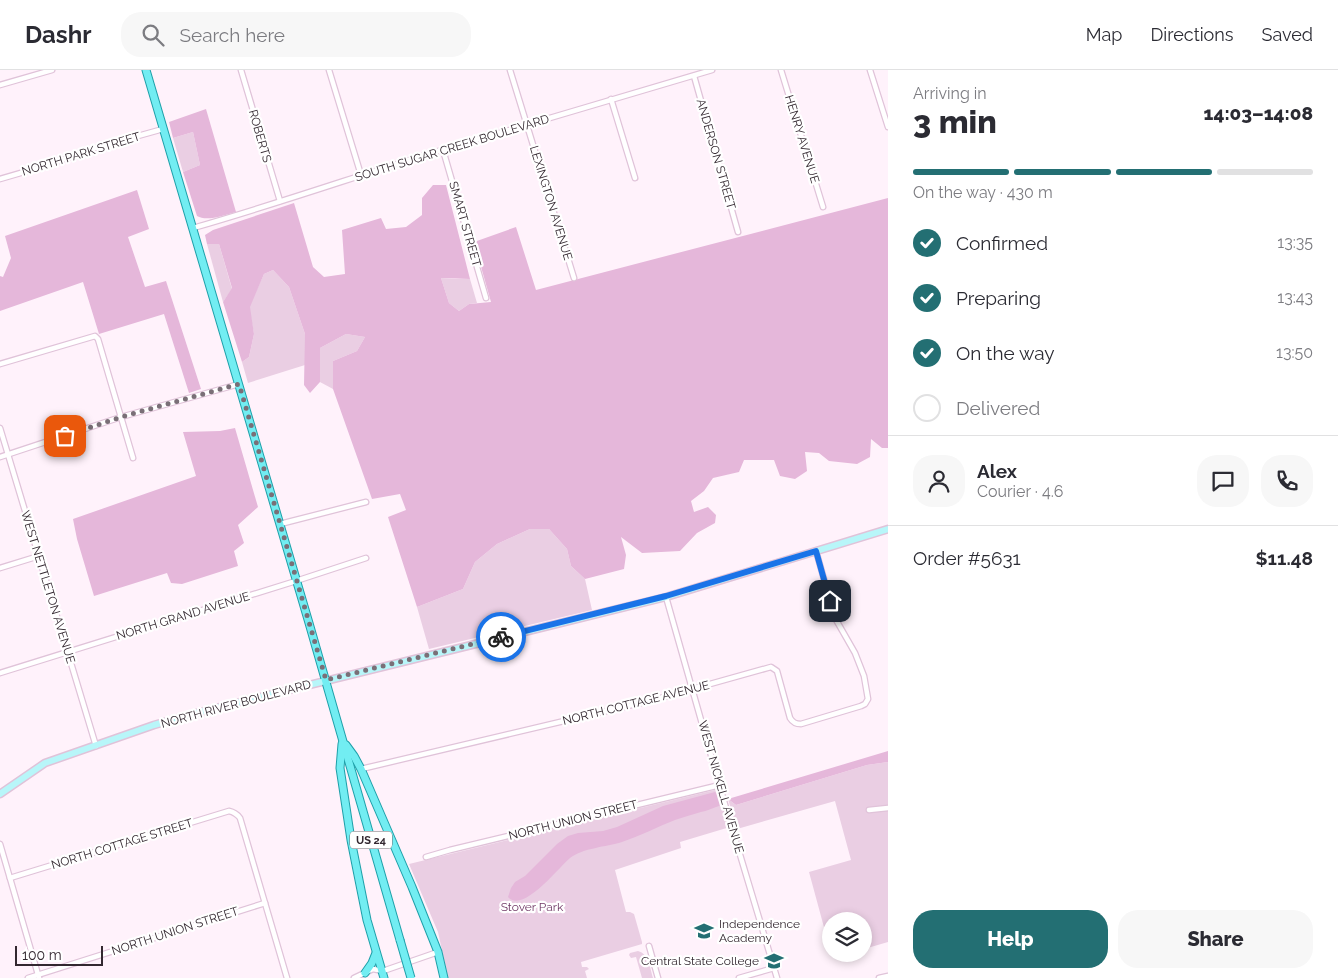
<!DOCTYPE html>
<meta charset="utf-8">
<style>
:root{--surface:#fff;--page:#f7f7f7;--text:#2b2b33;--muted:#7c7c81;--line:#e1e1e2;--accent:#236f73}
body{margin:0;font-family:Raleway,sans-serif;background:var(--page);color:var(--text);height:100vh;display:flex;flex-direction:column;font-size:19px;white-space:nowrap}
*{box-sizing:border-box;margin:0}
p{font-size:16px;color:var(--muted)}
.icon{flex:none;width:28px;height:28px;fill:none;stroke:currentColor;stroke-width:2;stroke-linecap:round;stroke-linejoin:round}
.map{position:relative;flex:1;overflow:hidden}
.side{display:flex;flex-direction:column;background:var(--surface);width:450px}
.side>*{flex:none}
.controls{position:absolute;left:822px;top:842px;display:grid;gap:10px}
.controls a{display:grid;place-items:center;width:50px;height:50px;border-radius:50%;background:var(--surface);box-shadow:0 2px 8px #0003;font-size:25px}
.scale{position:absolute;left:15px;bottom:12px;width:88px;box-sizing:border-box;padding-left:5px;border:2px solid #332830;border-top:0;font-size:14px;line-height:18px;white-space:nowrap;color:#332830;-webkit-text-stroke:4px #fff;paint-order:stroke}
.pin{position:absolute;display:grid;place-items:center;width:42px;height:42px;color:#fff;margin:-21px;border-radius:10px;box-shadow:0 2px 8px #0006}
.courier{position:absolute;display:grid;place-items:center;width:50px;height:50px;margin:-25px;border:4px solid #1a73e8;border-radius:50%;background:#fff;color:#222;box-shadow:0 1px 6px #0007}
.overview em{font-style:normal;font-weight:800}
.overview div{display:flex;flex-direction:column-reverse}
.overview{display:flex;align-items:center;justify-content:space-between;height:85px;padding:0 25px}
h1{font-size:32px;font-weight:800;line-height:38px}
.bar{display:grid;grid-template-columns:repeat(4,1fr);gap:8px 5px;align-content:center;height:60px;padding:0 25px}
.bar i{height:6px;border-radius:4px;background:var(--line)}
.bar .selected{background:var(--accent)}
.bar p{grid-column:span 4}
.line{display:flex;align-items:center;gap:12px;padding:0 25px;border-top:1px solid var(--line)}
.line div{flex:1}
.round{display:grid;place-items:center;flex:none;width:52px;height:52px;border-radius:20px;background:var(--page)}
ol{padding:0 25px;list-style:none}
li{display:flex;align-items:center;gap:15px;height:55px}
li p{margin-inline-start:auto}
li .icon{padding:5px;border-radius:50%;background:var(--accent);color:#fff;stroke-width:4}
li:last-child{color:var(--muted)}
li i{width:28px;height:28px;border:2px solid var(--line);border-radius:50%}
.button{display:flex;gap:10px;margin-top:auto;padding:10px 25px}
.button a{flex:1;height:58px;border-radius:20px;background:var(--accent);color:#fff;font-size:20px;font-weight:800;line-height:58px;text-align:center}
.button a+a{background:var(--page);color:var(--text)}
header{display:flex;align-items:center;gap:30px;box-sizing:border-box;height:70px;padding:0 25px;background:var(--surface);border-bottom:1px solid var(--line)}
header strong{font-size:24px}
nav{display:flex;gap:28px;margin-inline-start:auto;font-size:18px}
.search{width:350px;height:45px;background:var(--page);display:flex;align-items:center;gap:12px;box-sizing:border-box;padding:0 18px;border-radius:20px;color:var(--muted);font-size:19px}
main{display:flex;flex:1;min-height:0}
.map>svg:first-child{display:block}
.green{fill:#eacee3}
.forest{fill:#e5b7da}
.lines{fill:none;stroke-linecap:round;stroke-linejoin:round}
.street-casing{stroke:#e0c3d9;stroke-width:7}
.secondary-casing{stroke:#e0c3d9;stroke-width:9}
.primary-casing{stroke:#1fa0a9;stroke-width:9}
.street{stroke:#fff;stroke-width:4.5}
.secondary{stroke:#b8f6f9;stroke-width:6}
.primary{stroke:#72edf2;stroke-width:7}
.primary-bridge-casing{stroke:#1fa0a9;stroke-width:9;stroke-linecap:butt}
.primary-bridge{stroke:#72edf2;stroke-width:7}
.done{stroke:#7a6f77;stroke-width:5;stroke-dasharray:0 9}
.route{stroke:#1a73e8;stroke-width:6}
.labels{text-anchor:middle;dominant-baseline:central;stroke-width:4.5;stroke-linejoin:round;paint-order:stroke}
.shield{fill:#fff;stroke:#70686e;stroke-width:1}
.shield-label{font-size:11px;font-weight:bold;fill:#332830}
.street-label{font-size:12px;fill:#332830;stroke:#fff}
.park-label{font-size:12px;fill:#703966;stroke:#fff}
.poi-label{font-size:12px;fill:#332830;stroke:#fff;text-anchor:start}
</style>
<header>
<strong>Dashr</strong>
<div class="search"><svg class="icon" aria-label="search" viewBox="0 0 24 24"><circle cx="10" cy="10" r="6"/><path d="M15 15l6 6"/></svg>Search here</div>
<nav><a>Map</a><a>Directions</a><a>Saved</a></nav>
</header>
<main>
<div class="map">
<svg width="888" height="908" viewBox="0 0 888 908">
<rect width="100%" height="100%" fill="#fff2fb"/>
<!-- green -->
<g class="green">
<polygon points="193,62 200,95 183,102 173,68"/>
<polygon points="207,174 219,174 232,219 223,232"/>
<polygon points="273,200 289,217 305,264 305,295 248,313 242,292 249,287 254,264 249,237 264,204"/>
<polygon points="441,208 456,209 470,209 477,233 469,234 459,241 449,233"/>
<polygon points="346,264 365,267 357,281 333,291 333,319 320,312 320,278"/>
<polygon points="530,459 549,459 567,479 571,496 585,509 592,540 429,579 417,537 463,519 475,492 497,474"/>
<polygon points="888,692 888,872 864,879 864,851 831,851 831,883 809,802 851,790 835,731 737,759 728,729 736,735 867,695"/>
<polygon points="715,720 718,721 720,725 730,757 680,772 681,778 615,800 626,842 630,842 634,844 642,872 642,874 581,892 582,897 587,897 589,899 585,901 587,908 448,908 438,862 409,794"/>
<path d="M638,881C649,884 650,898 653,908H642L636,887L631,888L629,885L630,883Z"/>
</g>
<!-- forest -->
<g class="forest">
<path d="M206,39L236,142C224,145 207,152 197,146L183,102L200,95L193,62L173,68L169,52Z"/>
<polygon points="433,115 446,115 470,209 441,208 449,233 459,241 469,234 491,232 474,172 516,157 536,220 888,128 888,378 882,378 871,369 870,387 857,394 829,391 819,383 805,382 807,401 795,409 780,406 774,390 744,390 739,402 713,408 704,421 691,431 694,442 708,437 716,445 715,453 697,463 680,481 642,483 621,467 626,485 624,499 585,509 571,496 567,479 549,459 530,459 497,474 475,492 463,519 417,537 388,447 406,440 400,424 372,429 333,319 333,291 357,281 365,267 346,264 320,278 320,312 310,323 304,315 305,264 289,217 273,200 264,204 250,237 254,264 249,287 242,292 223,232 232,218 219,174 207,174 205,165 213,160 294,133 313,197 324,207 345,204 342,160 381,148 386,159 406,157 422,145 422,128"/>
<polygon points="137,120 149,159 128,167 145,217 166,211 201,319 189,323 164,244 99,264 83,212 0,241 0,206 3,207 11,188 5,166"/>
<polygon points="235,358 258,437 238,455 244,473 234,481 238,496 182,514 171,513 167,503 94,526 77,469 73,449 196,406 183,362 220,361"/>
<polygon points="888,681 888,692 867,695 736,735 728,729"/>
<path d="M715,722C719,725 720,730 721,735L719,736C712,738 707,741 701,742C692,745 683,747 675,750C657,757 640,766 622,772C606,777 583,778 570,788C559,797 523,844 508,827L511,818L515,812L525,806L557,774L568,766L578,763L603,761L617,757L663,736Z"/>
</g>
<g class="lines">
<!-- street casing -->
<g class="street-casing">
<g id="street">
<polyline points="241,0 280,131"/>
<polyline points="329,0 361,105"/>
<polyline points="510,0 574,208"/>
<polyline points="781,0 823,137"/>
<polyline points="870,0 888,57"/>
<polyline points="694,6 738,162"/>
<polyline points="0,15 52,0"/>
<polyline points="611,29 635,108"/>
<polyline points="443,80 486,228"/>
<polyline points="0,109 48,95 95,78 163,59"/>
<path d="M193,158C274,135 354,107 435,82C527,54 620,28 712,0"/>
<polyline points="0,294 95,266 98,269 133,388"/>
<polyline points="0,358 96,676"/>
<polyline points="0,387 121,347 239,314"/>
<polyline points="280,454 366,432"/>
<polyline points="0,498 39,486"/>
<polyline points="666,527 726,738 777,908"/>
<polyline points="0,603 296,511 366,488"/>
<path d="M361,699L653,630L771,597L777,601L790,648C793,653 796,654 801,654L861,636L865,634L868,629L864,606L855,583L835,548L816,481"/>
<polyline points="869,740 888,738"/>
<polyline points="0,774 39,908"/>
<polyline points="426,787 450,780 720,715"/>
<path d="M10,808L229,741C234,742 237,744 240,748L287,908"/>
<polyline points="649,876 658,908"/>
<polyline points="28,908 265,833"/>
<polyline points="354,908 373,899 383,901 438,882"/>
<polyline points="739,908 774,898"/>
<polyline points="879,908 888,906"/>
</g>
</g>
<!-- secondary casing -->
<g class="secondary-casing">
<polyline id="secondary" points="0,724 45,693 154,655 192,644 666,527 888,459"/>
</g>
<!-- primary casing -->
<g class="primary-casing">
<g id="primary">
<polyline points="146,0 309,553 400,870"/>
<polyline points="342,674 340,698 351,770 367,850 384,908"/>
<polyline points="346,675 354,686 361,699 412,817 438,882 444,908"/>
<polyline points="365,903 372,893 376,883"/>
</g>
</g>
<!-- street -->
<use href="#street" class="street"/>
<!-- secondary -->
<use href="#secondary" class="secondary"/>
<!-- primary -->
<use href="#primary" class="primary"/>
<!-- primary-bridge casing -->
<g class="primary-bridge-casing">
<polyline id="primary-bridge" points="400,870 411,908"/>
</g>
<!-- primary-bridge -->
<use href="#primary-bridge" class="primary-bridge"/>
</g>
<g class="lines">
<!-- done -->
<polyline class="done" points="65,366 121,347 239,314 326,610 501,567"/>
<!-- route -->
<polyline class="route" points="501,567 666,526 816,481 830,531"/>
</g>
<!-- icons -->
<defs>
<g id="school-bare" transform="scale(1.5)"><path d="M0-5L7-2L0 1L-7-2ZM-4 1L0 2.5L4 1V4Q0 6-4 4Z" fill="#236f73" stroke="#fff" stroke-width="2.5" paint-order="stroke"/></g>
</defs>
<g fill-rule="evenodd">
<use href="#school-bare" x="704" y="861"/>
<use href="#school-bare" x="774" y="891"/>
</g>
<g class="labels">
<!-- shield labels -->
<rect class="shield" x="350" y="761.5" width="42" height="17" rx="4"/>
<g class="shield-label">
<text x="371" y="770">US 24</text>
</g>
<!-- street labels -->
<g class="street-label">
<text transform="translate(260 66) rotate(74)">ROBERTS</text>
<text transform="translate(802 69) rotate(73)">HENRY AVENUE</text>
<text transform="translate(452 78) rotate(-17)">SOUTH SUGAR CREEK BOULEVARD</text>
<text transform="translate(81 84) rotate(-17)">NORTH PARK STREET</text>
<text transform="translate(716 84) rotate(74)">ANDERSON STREET</text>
<text transform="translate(551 133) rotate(73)">LEXINGTON AVENUE</text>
<text transform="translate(465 154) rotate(74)">SMART STREET</text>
<text transform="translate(48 517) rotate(73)">WEST NETTLETON AVENUE</text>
<text transform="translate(183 546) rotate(-17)">NORTH GRAND AVENUE</text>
<text transform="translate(636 633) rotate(-14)">NORTH COTTAGE AVENUE</text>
<text transform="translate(236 634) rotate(-15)">NORTH RIVER BOULEVARD</text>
<text transform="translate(721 717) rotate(74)">WEST NICKELL AVENUE</text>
<text transform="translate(573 750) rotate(-14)">NORTH UNION STREET</text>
<text transform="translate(122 774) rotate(-17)">NORTH COTTAGE STREET</text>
<text transform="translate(175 861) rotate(-18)">NORTH UNION STREET</text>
</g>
<!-- park labels -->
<g class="park-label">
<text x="532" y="837">Stover Park</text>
</g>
<!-- poi labels -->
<g class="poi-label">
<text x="719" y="854">Independence<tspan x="719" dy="14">Academy</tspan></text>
<text x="759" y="891" text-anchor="end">Central State College</text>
</g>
</g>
</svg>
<div class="controls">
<a><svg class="icon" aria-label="layers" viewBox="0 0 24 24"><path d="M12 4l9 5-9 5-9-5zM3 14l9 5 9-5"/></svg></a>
</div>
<div class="scale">100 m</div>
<div class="pin" style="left:65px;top:366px;background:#ea580c"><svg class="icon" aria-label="bag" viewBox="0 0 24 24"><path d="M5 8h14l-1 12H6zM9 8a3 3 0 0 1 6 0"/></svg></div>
<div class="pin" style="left:830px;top:531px;background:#1f2937"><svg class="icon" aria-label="home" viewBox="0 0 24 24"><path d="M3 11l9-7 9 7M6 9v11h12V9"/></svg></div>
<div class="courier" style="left:501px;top:567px"><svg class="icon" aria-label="bike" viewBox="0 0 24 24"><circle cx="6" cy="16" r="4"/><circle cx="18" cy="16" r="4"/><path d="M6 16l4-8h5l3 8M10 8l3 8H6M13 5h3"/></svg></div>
</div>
<section class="side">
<div class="overview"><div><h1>3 min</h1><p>Arriving in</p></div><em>14:03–14:08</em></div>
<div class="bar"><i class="selected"></i><i class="selected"></i><i class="selected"></i><i></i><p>On the way · 430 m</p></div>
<ol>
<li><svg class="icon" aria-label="check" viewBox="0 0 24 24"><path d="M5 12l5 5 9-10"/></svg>Confirmed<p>13:35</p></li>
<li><svg class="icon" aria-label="check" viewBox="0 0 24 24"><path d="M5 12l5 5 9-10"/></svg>Preparing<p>13:43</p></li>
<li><svg class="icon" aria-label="check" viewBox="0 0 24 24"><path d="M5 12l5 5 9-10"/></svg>On the way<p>13:50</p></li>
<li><i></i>Delivered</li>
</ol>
<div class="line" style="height:90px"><a class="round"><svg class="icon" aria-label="person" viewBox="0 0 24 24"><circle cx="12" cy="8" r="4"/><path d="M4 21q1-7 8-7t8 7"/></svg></a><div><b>Alex</b><p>Courier · 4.6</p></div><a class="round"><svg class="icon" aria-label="chat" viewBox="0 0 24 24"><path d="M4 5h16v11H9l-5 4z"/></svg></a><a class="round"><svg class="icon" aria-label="phone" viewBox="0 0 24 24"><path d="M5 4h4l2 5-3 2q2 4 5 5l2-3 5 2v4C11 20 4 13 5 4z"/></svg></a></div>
<div class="line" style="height:65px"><div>Order #5631</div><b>$11.48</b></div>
<div class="button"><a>Help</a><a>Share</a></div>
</section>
</main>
